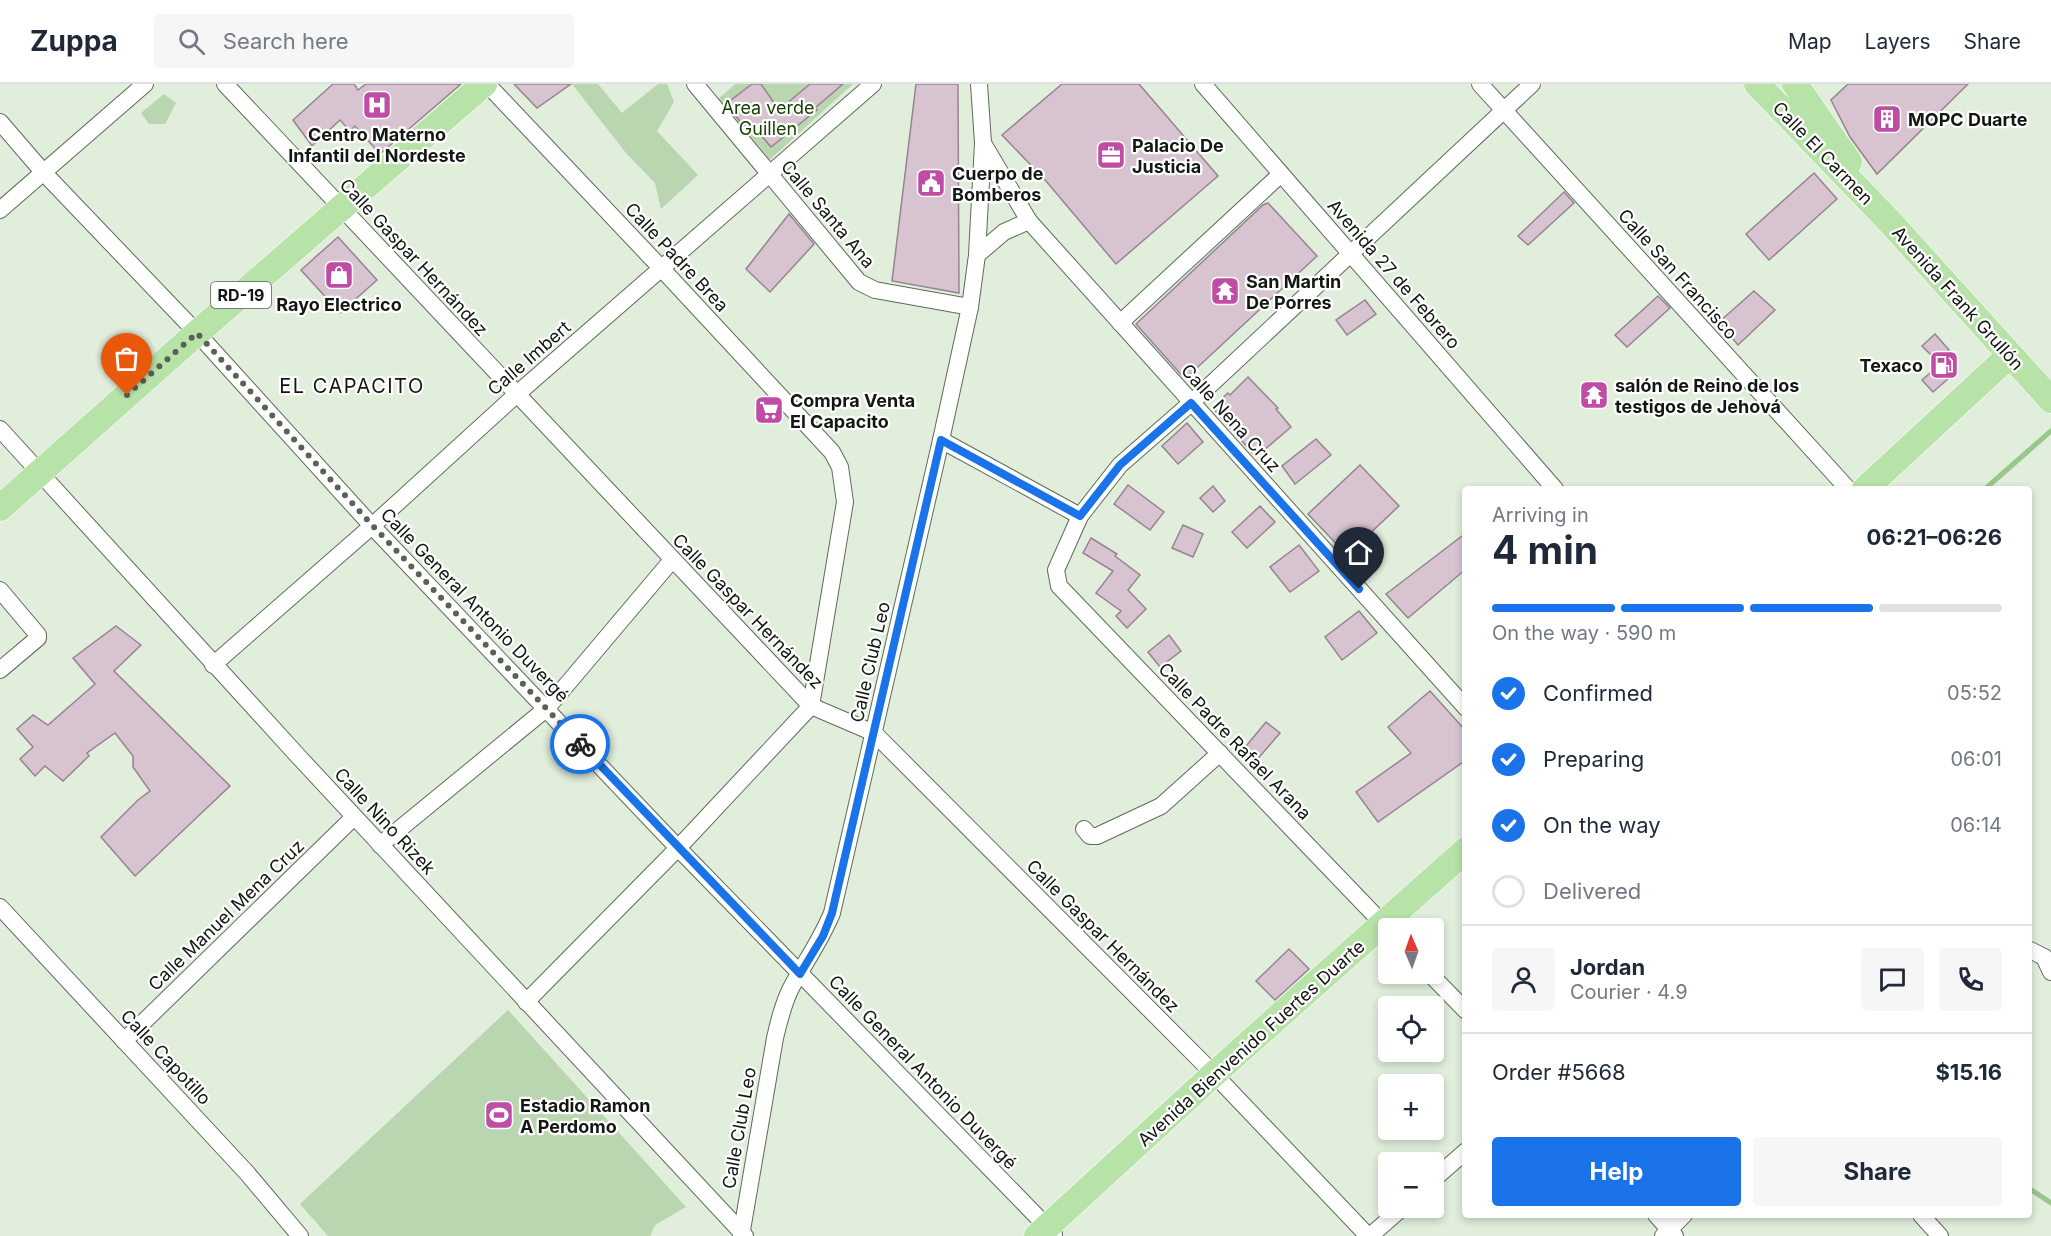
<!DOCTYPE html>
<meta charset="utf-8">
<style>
:root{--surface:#fff;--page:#f6f6f7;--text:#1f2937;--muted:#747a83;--line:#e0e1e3;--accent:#1a73e8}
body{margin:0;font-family:Inter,sans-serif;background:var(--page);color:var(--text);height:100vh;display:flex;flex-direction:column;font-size:22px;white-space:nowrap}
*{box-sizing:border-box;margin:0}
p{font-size:20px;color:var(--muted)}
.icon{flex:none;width:33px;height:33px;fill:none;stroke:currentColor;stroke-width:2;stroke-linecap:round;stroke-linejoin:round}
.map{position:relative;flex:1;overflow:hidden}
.sheet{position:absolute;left:1462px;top:402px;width:570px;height:732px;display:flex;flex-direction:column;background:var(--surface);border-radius:6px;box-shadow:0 3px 9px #0003}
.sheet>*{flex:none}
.needle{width:39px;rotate:358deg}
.controls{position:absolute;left:1378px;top:834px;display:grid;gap:12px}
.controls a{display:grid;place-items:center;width:66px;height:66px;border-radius:6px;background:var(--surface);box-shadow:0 3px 9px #0003;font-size:30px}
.pin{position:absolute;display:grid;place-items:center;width:51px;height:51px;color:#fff;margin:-62px -26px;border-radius:50% 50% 50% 0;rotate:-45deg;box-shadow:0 0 6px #0007}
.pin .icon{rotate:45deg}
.courier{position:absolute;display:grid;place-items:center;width:60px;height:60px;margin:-30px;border:4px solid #1a73e8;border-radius:50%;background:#fff;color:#222;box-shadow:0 2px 8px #0007}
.head em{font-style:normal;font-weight:700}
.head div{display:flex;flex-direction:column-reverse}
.head{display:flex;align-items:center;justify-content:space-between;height:102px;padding:0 30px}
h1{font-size:39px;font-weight:700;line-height:45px}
.bar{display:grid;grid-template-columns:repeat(4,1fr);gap:9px 6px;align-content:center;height:72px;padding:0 30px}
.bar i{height:8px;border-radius:4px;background:var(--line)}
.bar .selected{background:var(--accent)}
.bar p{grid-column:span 4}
.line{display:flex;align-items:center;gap:15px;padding:0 30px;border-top:2px solid var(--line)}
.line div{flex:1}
.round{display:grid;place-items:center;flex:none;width:63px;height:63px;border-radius:6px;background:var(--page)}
ol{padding:0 30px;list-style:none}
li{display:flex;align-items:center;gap:18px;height:66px}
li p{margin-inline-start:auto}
li .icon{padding:6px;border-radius:50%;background:var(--accent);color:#fff;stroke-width:4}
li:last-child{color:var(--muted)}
li i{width:33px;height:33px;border:3px solid var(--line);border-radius:50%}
.primary-button{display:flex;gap:12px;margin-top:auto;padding:12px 30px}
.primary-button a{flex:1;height:69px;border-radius:6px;background:var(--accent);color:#fff;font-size:24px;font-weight:700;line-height:69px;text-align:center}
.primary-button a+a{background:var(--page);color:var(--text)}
header{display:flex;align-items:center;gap:36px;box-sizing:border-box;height:84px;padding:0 30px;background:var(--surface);border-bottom:2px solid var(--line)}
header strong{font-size:28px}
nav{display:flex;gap:33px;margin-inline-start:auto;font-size:21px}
.search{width:420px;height:54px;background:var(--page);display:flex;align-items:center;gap:15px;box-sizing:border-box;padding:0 21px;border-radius:6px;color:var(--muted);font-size:22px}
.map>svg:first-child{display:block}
.green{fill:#bad6b1}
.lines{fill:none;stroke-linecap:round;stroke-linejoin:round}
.stream{stroke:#99c68a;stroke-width:5}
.building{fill:#d8c3d1;stroke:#978491;stroke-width:1.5}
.street-casing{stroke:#5f6b5b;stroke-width:18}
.primary-casing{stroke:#fff;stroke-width:27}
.street{stroke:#fff;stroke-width:16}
.primary{stroke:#b7e2a8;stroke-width:26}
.done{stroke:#5a6258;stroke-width:6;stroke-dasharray:0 10.8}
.route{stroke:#1a73e8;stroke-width:8}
.labels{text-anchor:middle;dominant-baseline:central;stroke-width:4.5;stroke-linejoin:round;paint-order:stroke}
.shield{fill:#fff;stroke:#595d58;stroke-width:1.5}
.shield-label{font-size:16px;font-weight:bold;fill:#121711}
.park-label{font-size:18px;fill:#133e00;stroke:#fff}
.poi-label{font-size:18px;font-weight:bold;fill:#121711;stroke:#fff;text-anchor:start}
.street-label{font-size:18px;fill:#121711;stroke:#fff}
.neighbourhood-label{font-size:20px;letter-spacing:1.5px;fill:#121711;stroke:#fff}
</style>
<header>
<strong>Zuppa</strong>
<div class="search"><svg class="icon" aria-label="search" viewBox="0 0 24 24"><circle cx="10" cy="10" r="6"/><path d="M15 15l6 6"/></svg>Search here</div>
<nav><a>Map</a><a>Layers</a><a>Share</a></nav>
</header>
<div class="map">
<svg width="2051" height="1152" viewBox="0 0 2051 1152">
<rect width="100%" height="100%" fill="#e0eedb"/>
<!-- green -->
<g class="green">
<polygon points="572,0 598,0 622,29 658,0 667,0 674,18 657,47 698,91 661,125 655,99 626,69"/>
<polygon points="735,0 853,0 763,82 716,17"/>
<polygon points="164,10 176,19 165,40 149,40 141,29"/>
<polygon points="508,926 686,1123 655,1141 650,1152 328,1152 300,1120"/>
</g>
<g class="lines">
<!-- stream -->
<g class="stream">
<polyline points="1985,405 2051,347"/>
<polyline points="2030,1105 2051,1119"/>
</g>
</g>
<!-- building -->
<g class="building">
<polygon points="333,0 354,0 358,6 366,0 461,0 380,70 355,42 350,47 340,36 312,62 293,36"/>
<polygon points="514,0 571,0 537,24"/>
<polygon points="752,0 761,0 779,26 810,0 843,0 815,24 817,26 771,63 753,42 747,46 726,20"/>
<polygon points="916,0 958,0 959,209 892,197"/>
<polygon points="1062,0 1139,0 1218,92 1116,180 1046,97 1002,51"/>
<polygon points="1848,0 1968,0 1877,90 1850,53 1831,16"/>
<polygon points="1814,89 1837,115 1769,176 1746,150"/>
<polygon points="1564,108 1574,119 1528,161 1518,152"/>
<polygon points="1268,119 1317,172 1185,295 1136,240 1263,121"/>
<polygon points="789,130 814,160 770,208 746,185"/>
<polygon points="338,153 377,196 340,229 301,186"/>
<polygon points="1754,207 1775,226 1738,261 1719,238"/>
<polygon points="1658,212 1670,224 1627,263 1615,251"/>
<polygon points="1365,216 1376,230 1347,251 1336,236"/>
<polygon points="1935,250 1949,266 1937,277 1922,262"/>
<polygon points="1938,282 1949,294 1933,308 1922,296"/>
<polygon points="1248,293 1278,324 1276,325 1291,343 1256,373 1212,323 1228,309 1230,311"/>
<polygon points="1187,339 1203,358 1178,380 1162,362"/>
<polygon points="1316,355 1331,371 1295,400 1282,382"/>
<polygon points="1360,381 1399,422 1347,471 1308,430"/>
<polygon points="1128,401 1164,428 1150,446 1114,420"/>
<polygon points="1213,402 1225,417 1213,428 1200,414"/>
<polygon points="1260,422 1275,438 1247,464 1232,448"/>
<polygon points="1183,441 1203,450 1193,473 1172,464"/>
<polygon points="1466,449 1466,485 1408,534 1386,510"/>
<polygon points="1091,454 1117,470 1115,472 1140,491 1128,506 1146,525 1127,544 1116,532 1121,527 1096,509 1113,487 1083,469"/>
<polygon points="1299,461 1319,487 1290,508 1270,483"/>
<polygon points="1359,527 1377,549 1342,576 1325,553"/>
<polygon points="116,542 141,561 114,587 230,702 135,792 101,753 138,716 150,707 133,683 133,672 115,649 87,669 89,672 63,697 45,682 35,692 20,675 33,663 17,645 33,631 48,641 95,600 73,574"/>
<polygon points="1169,551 1181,567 1160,583 1148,568"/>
<polygon points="1430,607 1466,647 1466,676 1378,738 1356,708 1411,669 1388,643"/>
<polygon points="1266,638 1280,649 1255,678 1242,667"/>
<polygon points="1289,865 1309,885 1275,916 1256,897"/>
</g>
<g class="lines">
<!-- street casing -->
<g class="street-casing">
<g id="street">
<polyline points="225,0 811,622 874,649 1214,990 1368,1152"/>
<polyline points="487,0 661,184 832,368 840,383 845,418 811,622 678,764 526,918"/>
<polyline points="695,0 859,198 875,206 970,223"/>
<polyline points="1203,0 1555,405"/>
<polyline points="1480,0 1848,405"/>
<polyline points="0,38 44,89 197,249 372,442 678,764 1054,1150"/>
<polyline points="983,59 1029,137 1466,624"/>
<polyline points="0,126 145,0"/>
<polyline points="977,171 1004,148 1029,137"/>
<polyline points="1120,239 1281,90"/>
<polyline points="0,345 298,672 745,1152"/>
<polyline points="941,356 1080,432"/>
<polyline points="0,506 38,551 38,554 0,586"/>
<polyline points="213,581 372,442 517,310 873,0"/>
<polyline points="1084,745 1090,752 1097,752 1161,722 1220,669"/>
<polyline points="380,761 547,624 672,476"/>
<polyline points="0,823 247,1089 300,1152"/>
<polyline points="1388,845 1059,502 1056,486 1080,432 1120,381 1191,319 1532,0"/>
<polyline points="2030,866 2044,873"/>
<polyline points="2044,873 2051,888"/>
<polyline points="1430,890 1466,927"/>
<polyline points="124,957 354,733"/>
<polyline points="1434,1095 1466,1067"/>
<polyline points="1656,1131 1675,1152"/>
<polyline points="1921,1131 1940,1152"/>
<path d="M741,1152L775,954C779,937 783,920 791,904C805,878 821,856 832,829L941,356L970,223L977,171L983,59L979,0"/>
<polyline points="1370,1152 1402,1124"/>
<polyline points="1663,1152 1684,1131"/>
</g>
</g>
<!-- primary casing -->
<g class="primary-casing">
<g id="primary">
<polyline points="1757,0 1890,138 2051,316"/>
<polyline points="1795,0 1849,78"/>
<polyline points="1865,405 2010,271"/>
<polyline points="0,424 197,249 484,0"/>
<polyline points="1037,1152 1214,990 1466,766"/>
</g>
</g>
<!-- street -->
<use href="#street" class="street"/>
<!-- primary -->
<use href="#primary" class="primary"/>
</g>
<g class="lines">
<!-- done -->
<polyline class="done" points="127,311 197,249 372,441 580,660"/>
<!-- route -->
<polyline class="route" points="580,660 800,890 823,852 832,829 941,356 1080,432 1120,381 1191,319 1359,505"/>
</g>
<!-- icons -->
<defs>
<g id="hospital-square" transform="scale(1.5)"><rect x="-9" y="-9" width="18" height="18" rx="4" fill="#bf4ca5" stroke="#fff"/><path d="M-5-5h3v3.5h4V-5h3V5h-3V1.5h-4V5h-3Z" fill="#fff"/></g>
<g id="building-square" transform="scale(1.5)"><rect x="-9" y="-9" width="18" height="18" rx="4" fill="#bf4ca5" stroke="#fff"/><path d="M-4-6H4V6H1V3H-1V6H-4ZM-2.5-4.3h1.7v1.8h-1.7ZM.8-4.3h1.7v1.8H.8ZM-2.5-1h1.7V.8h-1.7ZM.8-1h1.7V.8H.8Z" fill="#fff"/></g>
<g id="office-square" transform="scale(1.5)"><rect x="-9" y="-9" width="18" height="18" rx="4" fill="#bf4ca5" stroke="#fff"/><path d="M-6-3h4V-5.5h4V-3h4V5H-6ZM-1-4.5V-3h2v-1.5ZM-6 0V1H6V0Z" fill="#fff"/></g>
<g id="civic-square" transform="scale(1.5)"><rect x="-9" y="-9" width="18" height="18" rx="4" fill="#bf4ca5" stroke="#fff"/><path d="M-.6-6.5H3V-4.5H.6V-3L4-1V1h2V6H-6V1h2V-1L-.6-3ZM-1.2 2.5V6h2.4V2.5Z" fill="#fff"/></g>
<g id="shop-square" transform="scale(1.5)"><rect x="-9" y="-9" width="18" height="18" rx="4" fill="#bf4ca5" stroke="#fff"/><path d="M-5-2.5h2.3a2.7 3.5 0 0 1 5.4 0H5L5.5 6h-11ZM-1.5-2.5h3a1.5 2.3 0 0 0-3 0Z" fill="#fff"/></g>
<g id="temple-square" transform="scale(1.5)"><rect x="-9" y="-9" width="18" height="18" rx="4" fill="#bf4ca5" stroke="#fff"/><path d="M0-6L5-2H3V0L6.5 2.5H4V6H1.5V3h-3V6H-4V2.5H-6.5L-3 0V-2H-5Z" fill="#fff"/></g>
<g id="fuel-square" transform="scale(1.5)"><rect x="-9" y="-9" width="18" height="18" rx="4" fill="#bf4ca5" stroke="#fff"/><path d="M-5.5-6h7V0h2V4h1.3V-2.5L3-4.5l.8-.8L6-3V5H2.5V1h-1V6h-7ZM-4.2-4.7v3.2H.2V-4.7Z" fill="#fff"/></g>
<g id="supermarket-square" transform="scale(1.5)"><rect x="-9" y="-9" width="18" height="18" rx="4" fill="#bf4ca5" stroke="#fff"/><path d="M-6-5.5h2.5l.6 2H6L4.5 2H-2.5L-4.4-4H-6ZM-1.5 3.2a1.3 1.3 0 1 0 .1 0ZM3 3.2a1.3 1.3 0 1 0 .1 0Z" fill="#fff"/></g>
<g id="stadium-square" transform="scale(1.5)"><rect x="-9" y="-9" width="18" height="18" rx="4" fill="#bf4ca5" stroke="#fff"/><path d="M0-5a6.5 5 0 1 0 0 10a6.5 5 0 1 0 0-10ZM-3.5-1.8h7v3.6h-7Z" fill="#fff"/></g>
</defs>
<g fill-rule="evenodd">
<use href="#hospital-square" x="377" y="21"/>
<use href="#building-square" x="1887" y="35"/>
<use href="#office-square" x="1111" y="71"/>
<use href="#civic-square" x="931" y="99"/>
<use href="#shop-square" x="339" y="191"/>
<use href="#temple-square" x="1225" y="207"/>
<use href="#fuel-square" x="1944" y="281"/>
<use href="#temple-square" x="1594" y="311"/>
<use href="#supermarket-square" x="769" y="326"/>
<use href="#stadium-square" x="499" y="1031"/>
</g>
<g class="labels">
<!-- shield labels -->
<rect class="shield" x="211" y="198" width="60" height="26" rx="4.5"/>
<g class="shield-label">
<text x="241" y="211">RD-19</text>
</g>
<!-- park labels -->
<g class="park-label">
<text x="768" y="23">Area verde<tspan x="768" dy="21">Guillen</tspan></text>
</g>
<!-- poi labels -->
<g class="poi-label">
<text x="1908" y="35">MOPC Duarte</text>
<text x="377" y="50" text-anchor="middle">Centro Materno<tspan x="377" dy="21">Infantil del Nordeste</tspan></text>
<text x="1132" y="61">Palacio De<tspan x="1132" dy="21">Justicia</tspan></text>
<text x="952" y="89">Cuerpo de<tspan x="952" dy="21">Bomberos</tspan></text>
<text x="1246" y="197">San Martin<tspan x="1246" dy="21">De Porres</tspan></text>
<text x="339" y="220" text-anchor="middle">Rayo Electrico</text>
<text x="1923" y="281" text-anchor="end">Texaco</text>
<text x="1615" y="301">salón de Reino de los<tspan x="1615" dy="21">testigos de Jehová</tspan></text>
<text x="790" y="316">Compra Venta<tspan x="790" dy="21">El Capacito</tspan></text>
<text x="520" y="1021">Estadio Ramon<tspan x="520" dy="21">A Perdomo</tspan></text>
</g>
<!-- street labels -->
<g class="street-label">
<text transform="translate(1823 69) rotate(46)">Calle El Carmen</text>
<text transform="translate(828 130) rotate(50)">Calle Santa Ana</text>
<text transform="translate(414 173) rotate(47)">Calle Gaspar Hernández</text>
<text transform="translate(677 173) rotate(47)">Calle Padre Brea</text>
<text transform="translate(1394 190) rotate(49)">Avenida 27 de Febrero</text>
<text transform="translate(1678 190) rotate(48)">Calle San Francisco</text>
<text transform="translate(1958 214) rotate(48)">Avenida Frank Grullón</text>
<text transform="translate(529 274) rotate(-41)">Calle Imbert</text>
<text transform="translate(1231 334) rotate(48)">Calle Nena Cruz</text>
<text transform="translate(475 521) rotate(46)">Calle General Antonio Duvergé</text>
<text transform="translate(748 527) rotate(46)">Calle Gaspar Hernández</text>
<text transform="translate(870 578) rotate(-77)">Calle Club Leo</text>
<text transform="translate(1235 657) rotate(46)">Calle Padre Rafael Arana</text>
<text transform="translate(385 737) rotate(47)">Calle Nino Rizek</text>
<text transform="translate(226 831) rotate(-44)">Calle Manuel Mena Cruz</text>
<text transform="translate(1103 852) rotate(45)">Calle Gaspar Hernández</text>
<text transform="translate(1251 959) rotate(-42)">Avenida Bienvenido Fuertes Duarte</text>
<text transform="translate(166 973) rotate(47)">Calle Capotillo</text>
<text transform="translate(923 988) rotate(46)">Calle General Antonio Duvergé</text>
<text transform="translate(739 1044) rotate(-80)">Calle Club Leo</text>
</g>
<!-- neighbourhood labels -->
<g class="neighbourhood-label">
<text x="352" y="302">EL CAPACITO</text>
</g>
</g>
</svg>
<div class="controls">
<a><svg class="needle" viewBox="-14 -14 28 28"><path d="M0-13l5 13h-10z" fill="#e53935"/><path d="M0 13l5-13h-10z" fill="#747a83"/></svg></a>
<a><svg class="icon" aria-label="locate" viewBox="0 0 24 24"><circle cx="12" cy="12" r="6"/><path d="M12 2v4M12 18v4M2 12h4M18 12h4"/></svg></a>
<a>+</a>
<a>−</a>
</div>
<div class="pin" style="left:127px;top:311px;background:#ea580c"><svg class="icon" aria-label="bag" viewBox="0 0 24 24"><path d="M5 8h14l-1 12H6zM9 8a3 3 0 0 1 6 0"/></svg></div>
<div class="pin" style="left:1359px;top:505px;background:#1f2937"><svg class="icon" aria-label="home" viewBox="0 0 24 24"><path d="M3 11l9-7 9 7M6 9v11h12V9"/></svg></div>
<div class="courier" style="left:580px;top:660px"><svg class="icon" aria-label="bike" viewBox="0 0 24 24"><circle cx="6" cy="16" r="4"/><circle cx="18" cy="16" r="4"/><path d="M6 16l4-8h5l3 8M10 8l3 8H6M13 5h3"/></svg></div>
<section class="sheet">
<div class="head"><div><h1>4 min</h1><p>Arriving in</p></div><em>06:21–06:26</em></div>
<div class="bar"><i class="selected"></i><i class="selected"></i><i class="selected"></i><i></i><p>On the way · 590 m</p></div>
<ol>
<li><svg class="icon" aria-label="check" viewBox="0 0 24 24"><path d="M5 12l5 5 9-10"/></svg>Confirmed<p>05:52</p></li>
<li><svg class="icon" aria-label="check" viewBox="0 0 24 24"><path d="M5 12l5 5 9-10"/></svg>Preparing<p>06:01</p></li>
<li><svg class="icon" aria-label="check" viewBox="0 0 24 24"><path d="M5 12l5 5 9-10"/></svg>On the way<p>06:14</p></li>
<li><i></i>Delivered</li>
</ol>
<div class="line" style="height:108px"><a class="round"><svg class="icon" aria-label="person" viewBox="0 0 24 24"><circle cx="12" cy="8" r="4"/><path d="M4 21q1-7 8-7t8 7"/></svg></a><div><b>Jordan</b><p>Courier · 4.9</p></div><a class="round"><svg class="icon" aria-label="chat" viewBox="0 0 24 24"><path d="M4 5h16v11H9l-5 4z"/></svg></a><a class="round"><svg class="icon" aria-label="phone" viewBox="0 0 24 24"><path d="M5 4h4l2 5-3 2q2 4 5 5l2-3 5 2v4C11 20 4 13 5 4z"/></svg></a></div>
<div class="line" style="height:78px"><div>Order #5668</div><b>$15.16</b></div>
<div class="primary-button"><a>Help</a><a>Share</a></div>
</section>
</div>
